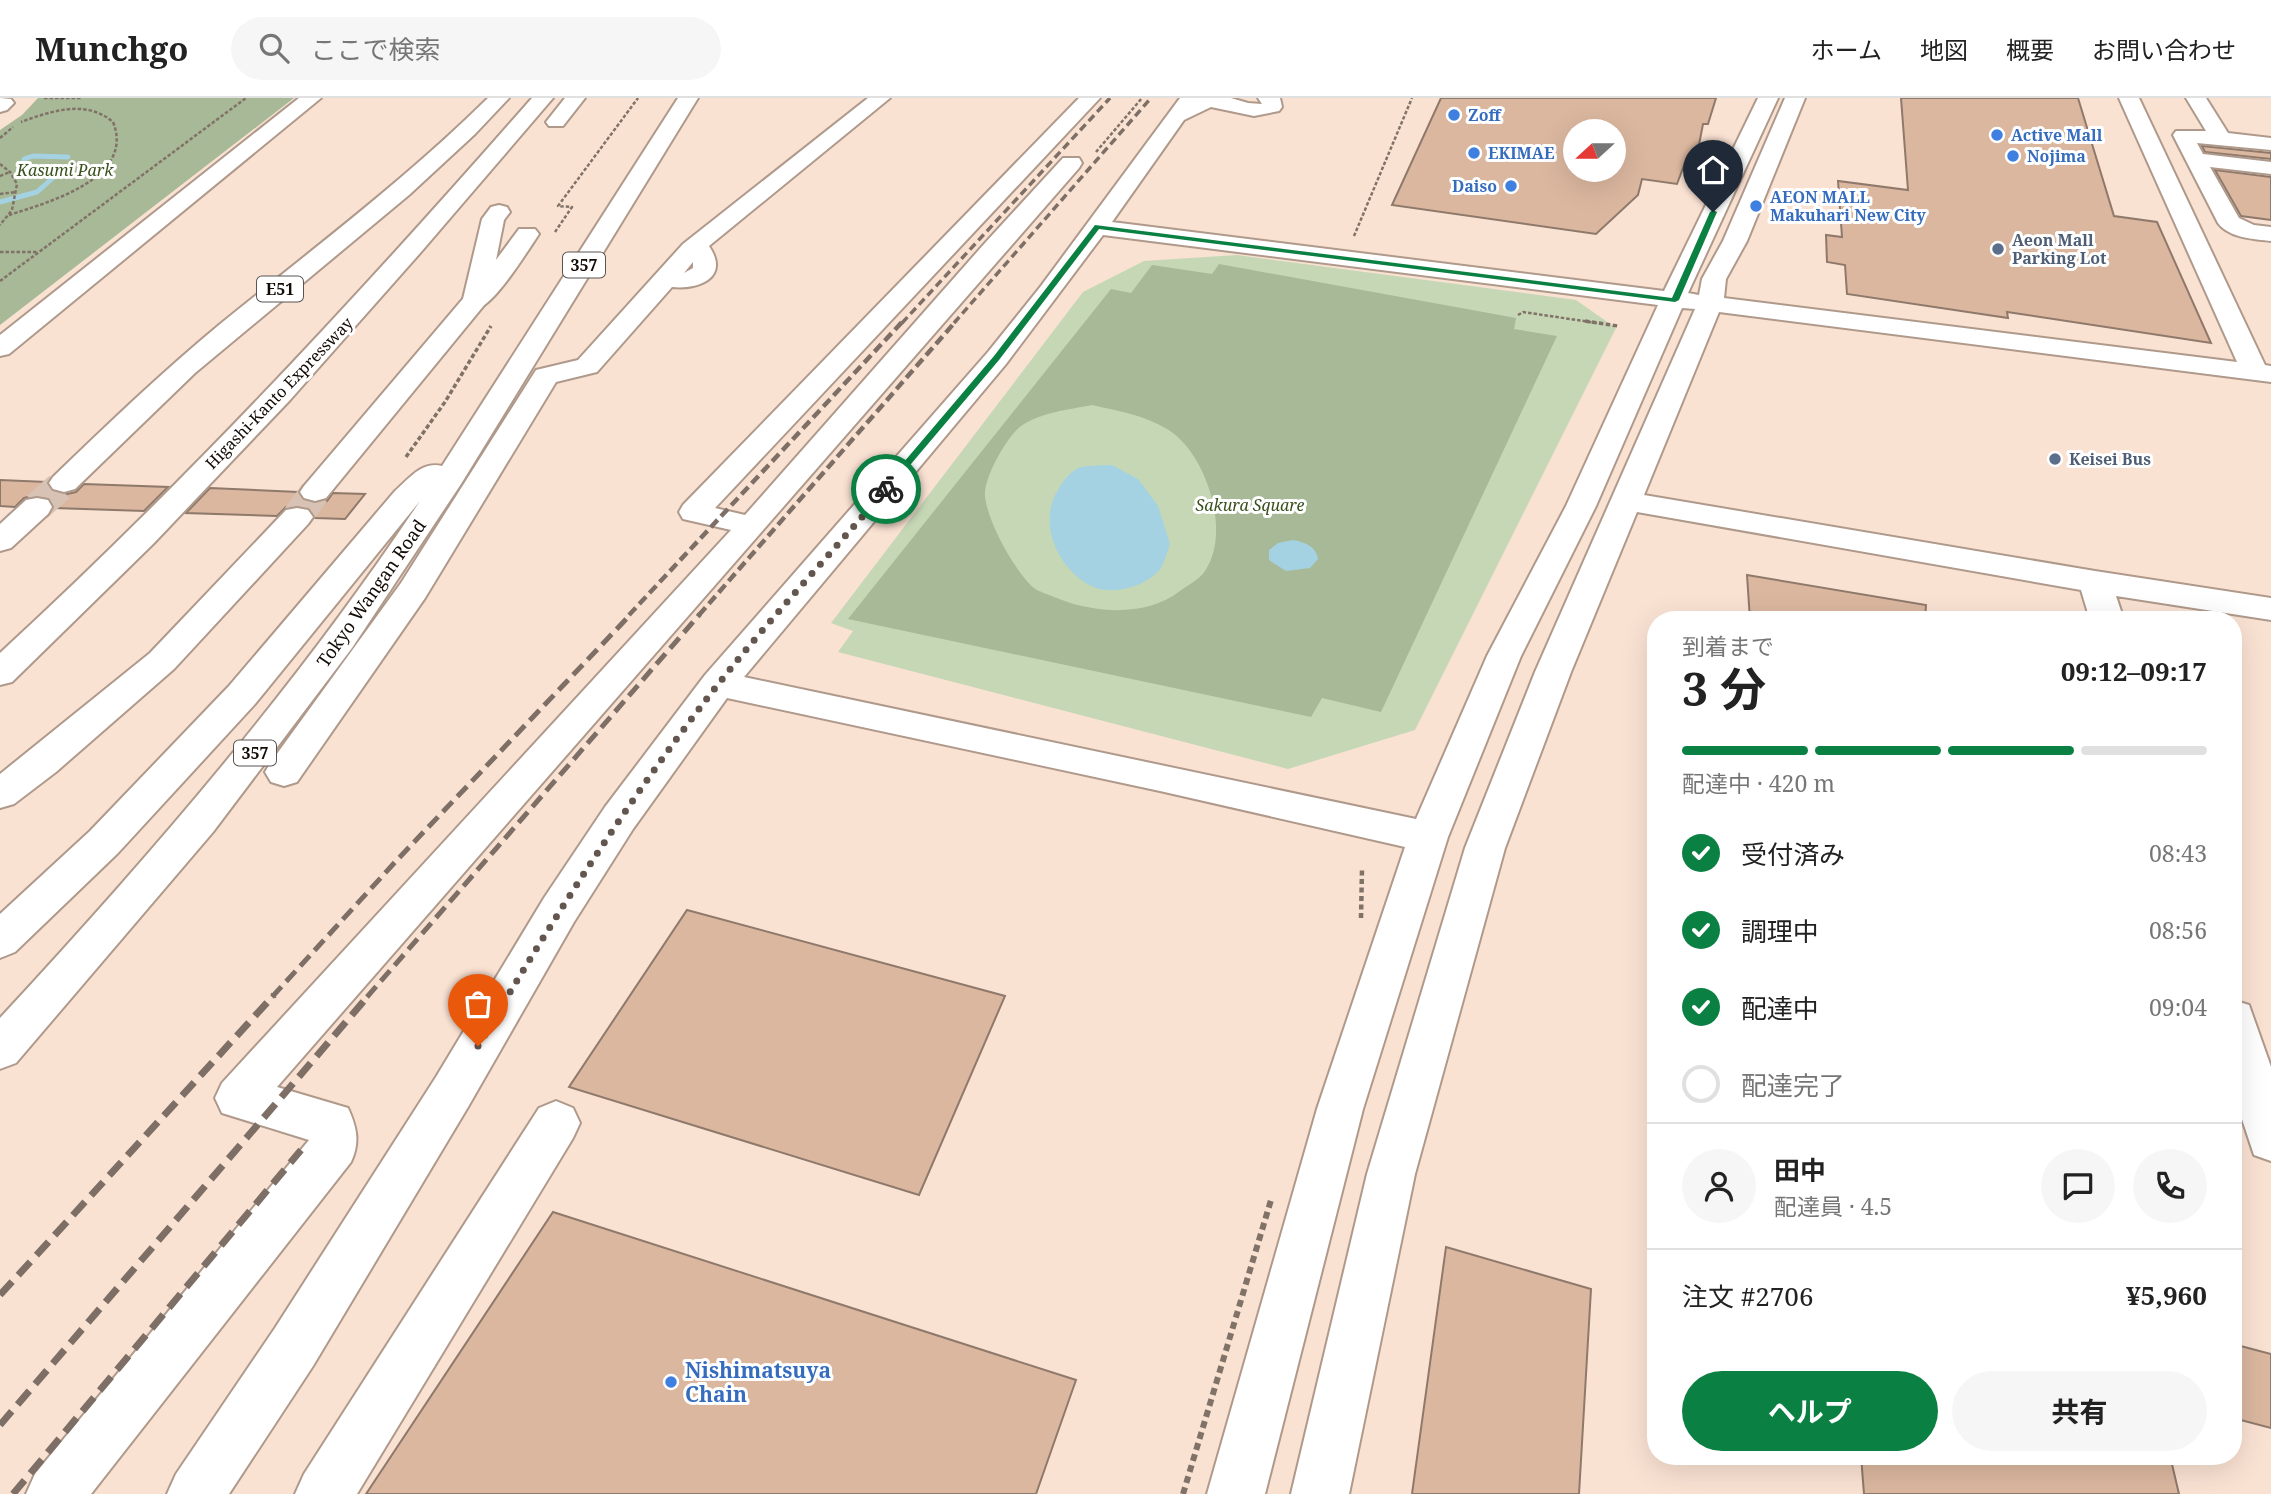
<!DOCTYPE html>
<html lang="ja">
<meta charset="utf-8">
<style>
:root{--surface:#fff;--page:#f6f6f6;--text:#222;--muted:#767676;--line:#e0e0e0;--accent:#0b8043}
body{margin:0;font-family:"Noto Serif","Noto Sans JP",serif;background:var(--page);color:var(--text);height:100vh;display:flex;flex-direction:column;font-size:26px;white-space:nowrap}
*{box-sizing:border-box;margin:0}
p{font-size:23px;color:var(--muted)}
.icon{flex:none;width:38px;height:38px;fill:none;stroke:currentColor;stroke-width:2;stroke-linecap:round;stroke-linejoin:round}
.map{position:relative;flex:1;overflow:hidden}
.panel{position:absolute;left:1647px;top:513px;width:595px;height:854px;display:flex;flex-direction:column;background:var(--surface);border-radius:28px;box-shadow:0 7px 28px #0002}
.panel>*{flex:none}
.needle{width:46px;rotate:249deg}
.fabs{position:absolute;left:1563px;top:21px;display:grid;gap:14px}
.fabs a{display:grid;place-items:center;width:63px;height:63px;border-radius:50%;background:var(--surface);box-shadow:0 7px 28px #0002;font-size:35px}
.pin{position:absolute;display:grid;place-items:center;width:60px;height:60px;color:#fff;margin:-72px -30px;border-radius:50% 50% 50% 0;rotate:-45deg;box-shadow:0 0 7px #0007}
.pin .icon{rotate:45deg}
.courier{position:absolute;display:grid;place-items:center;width:70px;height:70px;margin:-35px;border:5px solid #0b8043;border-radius:50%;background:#fff;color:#222;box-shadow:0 2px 9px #0007}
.overview em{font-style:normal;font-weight:700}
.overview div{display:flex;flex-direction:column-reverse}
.overview{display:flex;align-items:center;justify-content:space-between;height:119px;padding:0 35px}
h1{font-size:46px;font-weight:700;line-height:52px}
.bar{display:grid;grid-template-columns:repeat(4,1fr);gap:10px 7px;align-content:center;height:84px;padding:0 35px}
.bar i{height:9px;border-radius:5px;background:var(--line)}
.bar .active{background:var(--accent)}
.bar p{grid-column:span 4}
.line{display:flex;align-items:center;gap:18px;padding:0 35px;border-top:2px solid var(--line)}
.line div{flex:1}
.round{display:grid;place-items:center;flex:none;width:74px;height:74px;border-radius:37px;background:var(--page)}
ol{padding:0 35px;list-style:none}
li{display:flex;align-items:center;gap:21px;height:77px}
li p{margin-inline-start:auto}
li .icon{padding:7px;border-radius:50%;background:var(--accent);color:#fff;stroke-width:4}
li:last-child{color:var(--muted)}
li i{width:38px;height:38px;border:4px solid var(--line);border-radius:50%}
.primary-button{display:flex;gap:14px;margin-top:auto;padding:14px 35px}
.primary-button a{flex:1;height:80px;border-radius:42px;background:var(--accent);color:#fff;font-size:28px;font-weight:700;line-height:80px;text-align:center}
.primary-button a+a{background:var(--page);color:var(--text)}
header{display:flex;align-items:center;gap:42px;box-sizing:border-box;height:98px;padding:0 35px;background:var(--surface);border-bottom:2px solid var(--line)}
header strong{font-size:33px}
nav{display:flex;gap:38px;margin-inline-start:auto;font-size:24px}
.search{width:490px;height:63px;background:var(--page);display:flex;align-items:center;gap:18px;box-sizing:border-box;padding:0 24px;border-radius:38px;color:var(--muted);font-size:26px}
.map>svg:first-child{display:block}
.green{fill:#c5d7b5}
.forest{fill:#a7b996;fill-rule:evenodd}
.water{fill:#a4d2e2}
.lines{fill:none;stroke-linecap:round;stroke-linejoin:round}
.stream{stroke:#a4d2e2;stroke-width:5}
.building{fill:#dbb79f;stroke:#8e796b;stroke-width:2;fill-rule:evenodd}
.highway-tunnel{stroke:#d7c2b4;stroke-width:30;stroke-dasharray:30 15;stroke-linecap:butt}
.minor-casing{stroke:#af998b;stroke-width:4}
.highway-casing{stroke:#af998b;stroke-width:4}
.path-far3{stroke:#817268;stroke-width:2.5;stroke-dasharray:3.5 2;stroke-linecap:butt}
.path-far2{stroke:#817268;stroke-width:3.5;stroke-dasharray:4.5 2.5;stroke-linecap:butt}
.path-far1{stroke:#817268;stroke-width:4.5;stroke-dasharray:5 3.5;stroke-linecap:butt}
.path{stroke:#817268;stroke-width:6;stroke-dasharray:7 4.5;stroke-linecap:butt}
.minor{fill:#fff;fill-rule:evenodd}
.highway{fill:#fff;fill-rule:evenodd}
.rail-far3{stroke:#7e6f66;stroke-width:3.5;stroke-dasharray:8 4.5;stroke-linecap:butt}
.rail-far2{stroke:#7e6f66;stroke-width:4.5;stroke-dasharray:10 5;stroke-linecap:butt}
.rail-far1{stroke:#7e6f66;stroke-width:5;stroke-dasharray:14 7;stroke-linecap:butt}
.rail{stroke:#7e6f66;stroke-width:7;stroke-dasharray:18 9;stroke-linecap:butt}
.route{fill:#0b8043}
.done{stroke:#63564e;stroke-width:7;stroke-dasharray:0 12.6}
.shop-dot{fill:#3f7fe0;stroke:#fff;stroke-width:2.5}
.service-dot{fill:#5c6f8a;stroke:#fff;stroke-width:2.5}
.labels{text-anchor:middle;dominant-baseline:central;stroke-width:6;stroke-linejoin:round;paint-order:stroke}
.far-shop-label{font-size:16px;font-weight:bold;fill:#366cbe;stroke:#fff;text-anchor:start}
.far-park-label{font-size:16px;font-style:italic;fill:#38501c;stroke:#fff}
.far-service-label{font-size:16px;font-weight:bold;fill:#4e5e75;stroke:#fff;text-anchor:start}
.shield{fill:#fff;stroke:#595451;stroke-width:2}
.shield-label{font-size:16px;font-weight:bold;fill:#120b06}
.far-street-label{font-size:16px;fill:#120b06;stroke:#fff}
.street-label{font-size:18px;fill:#120b06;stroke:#fff}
.near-shop-label{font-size:21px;font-weight:bold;fill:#366cbe;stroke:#fff;text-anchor:start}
</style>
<header>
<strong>Munchgo</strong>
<div class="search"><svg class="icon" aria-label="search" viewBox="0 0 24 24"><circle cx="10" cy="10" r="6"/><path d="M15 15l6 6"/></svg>ここで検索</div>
<nav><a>ホーム</a><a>地図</a><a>概要</a><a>お問い合わせ</a></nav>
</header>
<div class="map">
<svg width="2271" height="1396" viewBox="0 0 2271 1396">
<rect width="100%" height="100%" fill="#fae2d3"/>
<!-- green -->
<polygon class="green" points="1237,157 1576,202 1616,230 1415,632 1288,671 838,554 853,533 831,525 1083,194 1144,163"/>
<!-- forest -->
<g class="forest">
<polygon points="38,0 294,0 0,227 0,32 22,17"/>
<path d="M1219,166L1516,220L1514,231L1557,238L1381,614L1322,600L1311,619L848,521L1111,191L1131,195L1152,167L1212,176ZM1092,307C1118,313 1144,317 1167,331C1206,354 1232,434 1205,473C1200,481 1188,487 1180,493C1145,520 1092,515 1054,499C1048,496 1039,494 1034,490C1015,474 987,423 985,398C983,381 1007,338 1021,328C1042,314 1067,312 1092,307Z"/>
</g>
<!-- water -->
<g class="water">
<path d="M1112,367L1138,381L1158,408L1170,446C1167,454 1165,464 1160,471C1146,489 1112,498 1091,488C1058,471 1037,425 1058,392C1062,385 1067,377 1075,372C1083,366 1101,368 1112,367Z"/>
<path d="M1293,442C1304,444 1316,448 1318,461L1310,470L1286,473L1269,462V452L1278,445Z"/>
</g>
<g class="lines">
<!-- stream -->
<polyline class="stream" points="0,104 37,94 54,79 47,73 24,66 24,61 33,58 68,59"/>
</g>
<!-- building -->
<g class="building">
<path d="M1441,0H1716L1708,26H1703L1697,57H1688L1677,86L1642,81L1638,97L1596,136L1392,107ZM1575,33H1614V72H1575Z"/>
<polygon points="1901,0 2078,0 2114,118 2157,124 2211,245 2007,214 2008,220 1847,196 1845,167 1827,164 1826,137 1842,139 1838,83 1908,92"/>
<polygon points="2202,48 2271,55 2271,61 2205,54"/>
<polygon points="2215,72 2271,79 2271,122 2241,118"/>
<polygon points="0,382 47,384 51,392 63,397 76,394 84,386 168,389 144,413 54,410 50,401 37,397 24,400 15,409 0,408"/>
<polygon points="210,390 298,394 303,403 314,406 327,403 333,395 365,396 345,421 315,420 310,410 297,407 286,409 277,418 186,415"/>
<polygon points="1747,477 1926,507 1925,522 1750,522"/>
<polygon points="687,812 1005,898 919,1097 569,989"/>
<polygon points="553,1114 1076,1282 1036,1396 366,1396"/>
<polygon points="1446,1149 1591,1191 1579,1396 1412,1396"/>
<polygon points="2233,1246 2271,1256 2271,1330 2233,1320"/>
<polygon points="1861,1358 2157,1358 2171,1362 2179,1396 1864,1396"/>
</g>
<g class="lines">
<!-- highway-tunnel -->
<g class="highway-tunnel">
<polyline points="37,409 64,385"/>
<polyline points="297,419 315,394"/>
</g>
<!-- minor casing -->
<g class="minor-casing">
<g id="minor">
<polygon points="0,0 11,1 14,5 7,12 0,14"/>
<polygon points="565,0 585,0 563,28 549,28 546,24"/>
<path d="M868,0H890L709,148C730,179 700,192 672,189L597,274L556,284L425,500L297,684L284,688L271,684L265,674L271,664L401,485L536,272L578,262L683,146ZM693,164V170L684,175Z"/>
<path d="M1079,0H1100L715,410L745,417L985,145L1063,60H1079L1082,65L1079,70L277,989L348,1010C357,1030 360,1044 351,1064L91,1396H26L35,1376L309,1042L222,1015L215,1000L222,985L731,432L683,421L679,414L683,407Z"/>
<path d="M1180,0H1231L1248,5L1262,6L1258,0H1280L1282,9L1279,13L1254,18L1211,9L1184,22L1112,124L1664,193L1758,0H1778L1688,195L1699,197L1702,181L1723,143L1785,0H1805L1747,143L1726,181L1724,200L2237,264L2119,0H2139L2265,267L2271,268V284L1719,214L1644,397L2095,473L2271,500V522L2116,498L2124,522H2090L2081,492L1637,414L1571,574L1505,750L1415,1076L1349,1396H1291L1367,1076L1465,750L1535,574L1695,211L1682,210L1596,408L1521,558L1448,739L1363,1011L1265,1396H1207L1317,1011L1405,749L1160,693L727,600L633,731L574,824L468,1009L313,1268L229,1396H167L176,1376L275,1230L436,979L544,800L605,709L705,577L988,254L1041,188ZM1103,137L1658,207L1566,408L1487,558L1416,721L744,579L1006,266Z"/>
<path d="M2186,0H2206L2228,35L2271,40V52L2197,45L2203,56L2271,64V76L2210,69L2239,120L2254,127L2271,129V143C2254,141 2229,140 2218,125L2173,37L2176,33H2206Z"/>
<path d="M499,107L507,109L510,114L504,122L496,162L519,131H535L539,136C527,154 500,197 484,207C478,210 472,208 467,206L463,201L482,121L491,109Z"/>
<polygon points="2233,902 2249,907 2271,969 2271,1063 2254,1057 2233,994"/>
<polygon points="556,1003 573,1010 580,1025 573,1040 357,1396 295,1396 304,1376 539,1010"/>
</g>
</g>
<!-- highway casing -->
<g class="highway-casing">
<g id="highway">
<polygon points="299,0 321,0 9,256 0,258 0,237"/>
<path d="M488,0H509L475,36L409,97L195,275L75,391L64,394L53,391L49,385L53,379C107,327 161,275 219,227C310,153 404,83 488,0Z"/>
<path d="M532,0H553L421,154L290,302L154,445L12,584L0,587V555C189,381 363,193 532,0Z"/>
<path d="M678,0H698L461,386L352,550L213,734L16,965L0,971V920C151,757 297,588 420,403L255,606L118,755L15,854L0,860V816L90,733L229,588L395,393C410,380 422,363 442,368Z"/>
<polygon points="476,193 485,196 489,201 485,206 326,400 315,403 304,400 300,394 304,388 467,196"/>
<polygon points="37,400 48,402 52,409 48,416 11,450 0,453 0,426 26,402"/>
<polygon points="297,410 308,412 313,419 308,426 174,571 56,674 14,706 0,710 0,676 150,555 286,412"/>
</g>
</g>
<!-- path-far3 -->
<g class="path-far3">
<polyline points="44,0 82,0"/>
<polyline points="0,40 13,29"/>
<polyline points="1096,54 1142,0"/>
<polyline points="0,66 10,74 17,86 12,112 0,127"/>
<polyline points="0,78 10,74"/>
<polyline points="0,96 16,94"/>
<path d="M9,117C46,105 136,81 113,24C86,1 51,13 21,24"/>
<polyline points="555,134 572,109 558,108 638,0"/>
<polyline points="1354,138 1412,0"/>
<polyline points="0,154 37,154"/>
<polyline points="0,183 246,0"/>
<polyline points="1518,217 1523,214 1597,225"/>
</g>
<!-- path-far2 -->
<g class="path-far2">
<polyline points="1585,223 1618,228"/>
<polyline points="406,359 445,304 491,228"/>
</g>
<!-- path-far1 -->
<polyline class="path-far1" points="1361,820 1362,771"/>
<!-- path -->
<polyline class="path" points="1183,1396 1271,1102"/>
<!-- minor -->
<use href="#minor" class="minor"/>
<!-- highway -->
<use href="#highway" class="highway"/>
<!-- rail-far3 -->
<g class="rail-far3">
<polyline points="902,225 1110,0"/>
<polyline points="954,225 1151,0"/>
</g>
<!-- rail-far2 -->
<g class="rail-far2">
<polyline points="629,517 903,223"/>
<polyline points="699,517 956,223"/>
</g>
<!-- rail-far1 -->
<g class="rail-far1">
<polyline points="272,899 397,762 631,516"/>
<polyline points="367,899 700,516"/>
</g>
<!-- rail -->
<g class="rail">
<polyline points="0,1197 274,897"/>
<polyline points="0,1327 369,897"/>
<polyline points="13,1396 301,1052"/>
</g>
</g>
<!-- route -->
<polygon class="route" points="1713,112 1717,114 1679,202 1675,204 1099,131 999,262 889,392 881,391 994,258 1095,127 1672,200 1710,114"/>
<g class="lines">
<!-- done -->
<path class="done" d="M478,948C551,824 627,703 716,589C770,520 830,457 886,391"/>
</g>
<!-- markers -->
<g class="shop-dot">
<circle cx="1454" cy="17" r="7"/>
<circle cx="1997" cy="37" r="7"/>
<circle cx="1474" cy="55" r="7"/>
<circle cx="2013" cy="58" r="7"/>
<circle cx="1511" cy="88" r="7"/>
<circle cx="1756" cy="108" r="7"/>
<circle cx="671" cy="1284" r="7"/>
</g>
<g class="service-dot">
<circle cx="1998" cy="151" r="7"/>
<circle cx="2055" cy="361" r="7"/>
</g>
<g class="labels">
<!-- far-shop labels -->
<g class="far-shop-label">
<text x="1468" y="17">Zoff</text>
<text x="2011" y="37">Active Mall</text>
<text x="1488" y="55">EKIMAE</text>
<text x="2027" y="58">Nojima</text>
<text x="1497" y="88" text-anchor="end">Daiso</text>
<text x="1770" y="99">AEON MALL<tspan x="1770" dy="18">Makuhari New City</tspan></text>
</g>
<!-- far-park labels -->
<g class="far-park-label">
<text x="65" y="72">Kasumi Park</text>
<text x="1250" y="407">Sakura Square</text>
</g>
<!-- far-service labels -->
<g class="far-service-label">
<text x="2012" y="142">Aeon Mall<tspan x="2012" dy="18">Parking Lot</tspan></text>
<text x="2069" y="361">Keisei Bus</text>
</g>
<!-- shield labels -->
<g class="shield">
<rect x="563" y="154.5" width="42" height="25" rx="5"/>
<rect x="257" y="178.5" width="46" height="25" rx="5"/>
<rect x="234" y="642.5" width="42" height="25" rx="5"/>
</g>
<g class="shield-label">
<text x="584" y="167">357</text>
<text x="280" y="191">E51</text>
<text x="255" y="655">357</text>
</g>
<!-- far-street labels -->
<g class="far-street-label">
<text transform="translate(279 295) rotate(-46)">Higashi-Kanto Expressway</text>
</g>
<!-- street labels -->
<g class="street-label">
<text transform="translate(371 495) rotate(-55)">Tokyo Wangan Road</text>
</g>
<!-- near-shop labels -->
<g class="near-shop-label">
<text x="685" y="1272">Nishimatsuya<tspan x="685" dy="24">Chain</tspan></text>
</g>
</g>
</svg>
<div class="fabs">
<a><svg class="needle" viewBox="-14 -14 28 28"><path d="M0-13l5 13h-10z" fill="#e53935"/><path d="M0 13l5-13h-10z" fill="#767676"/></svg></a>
</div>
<div class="pin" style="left:478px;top:948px;background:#ea580c"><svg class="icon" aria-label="bag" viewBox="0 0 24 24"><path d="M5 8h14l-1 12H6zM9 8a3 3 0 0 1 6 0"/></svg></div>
<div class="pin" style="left:1713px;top:114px;background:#1f2937"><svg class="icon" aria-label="home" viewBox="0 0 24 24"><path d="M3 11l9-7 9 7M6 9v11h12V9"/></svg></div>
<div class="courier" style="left:886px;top:391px"><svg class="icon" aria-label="bike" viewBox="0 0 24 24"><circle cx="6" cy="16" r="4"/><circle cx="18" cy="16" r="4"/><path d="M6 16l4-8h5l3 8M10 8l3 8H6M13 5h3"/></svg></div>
<section class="panel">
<div class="overview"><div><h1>3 分</h1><p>到着まで</p></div><em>09:12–09:17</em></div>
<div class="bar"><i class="active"></i><i class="active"></i><i class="active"></i><i></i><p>配達中 · 420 m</p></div>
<ol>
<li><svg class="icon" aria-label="check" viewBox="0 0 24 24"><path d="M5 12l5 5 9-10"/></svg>受付済み<p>08:43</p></li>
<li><svg class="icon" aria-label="check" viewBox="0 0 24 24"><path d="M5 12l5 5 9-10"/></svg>調理中<p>08:56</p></li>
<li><svg class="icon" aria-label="check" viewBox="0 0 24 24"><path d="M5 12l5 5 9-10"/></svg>配達中<p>09:04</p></li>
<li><i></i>配達完了</li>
</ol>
<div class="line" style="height:126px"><a class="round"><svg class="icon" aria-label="person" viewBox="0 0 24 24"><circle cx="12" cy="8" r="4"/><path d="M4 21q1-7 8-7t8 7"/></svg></a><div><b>田中</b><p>配達員 · 4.5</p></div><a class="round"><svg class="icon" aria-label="chat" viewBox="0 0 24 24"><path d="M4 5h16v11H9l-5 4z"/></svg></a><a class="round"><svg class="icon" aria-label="phone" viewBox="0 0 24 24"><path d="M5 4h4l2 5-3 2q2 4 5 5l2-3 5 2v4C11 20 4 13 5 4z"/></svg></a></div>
<div class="line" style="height:91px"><div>注文 #2706</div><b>¥5,960</b></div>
<div class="primary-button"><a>ヘルプ</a><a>共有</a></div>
</section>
</div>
